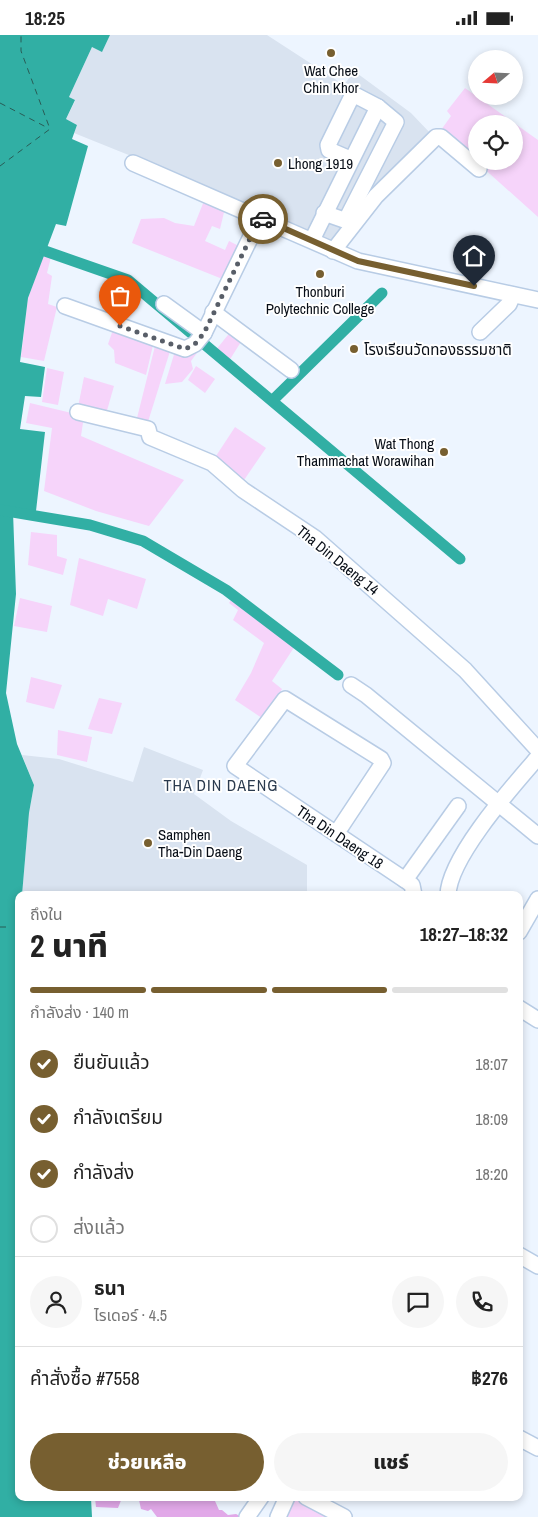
<!DOCTYPE html>
<html lang="th">
<meta charset="utf-8">
<style>
:root{--surface:#fff;--page:#f6f6f6;--text:#222;--muted:#767676;--line:#e0e0e0;--accent:#775f30}
body{margin:0;font-family:"Archivo Narrow","Noto Sans Thai",sans-serif;background:var(--page);color:var(--text);height:100vh;display:flex;flex-direction:column;font-size:19px;white-space:nowrap}
*{box-sizing:border-box;margin:0}
p{font-size:16px;color:var(--muted)}
.icon{flex:none;width:28px;height:28px;fill:none;stroke:currentColor;stroke-width:2;stroke-linecap:round;stroke-linejoin:round}
.map{position:relative;flex:1;overflow:hidden}
.sheet{position:absolute;left:15px;top:856px;width:508px;height:610px;display:flex;flex-direction:column;background:var(--surface);border-radius:10px;box-shadow:0 2px 8px #0003}
.sheet>*{flex:none}
.needle{width:32px;rotate:251deg}
.buttons{position:absolute;left:468px;top:15px;display:grid;gap:10px}
.buttons a{display:grid;place-items:center;width:55px;height:55px;border-radius:50%;background:var(--surface);box-shadow:0 2px 8px #0003;font-size:25px}
.pin{position:absolute;display:grid;place-items:center;width:42px;height:42px;color:#fff;margin:-51px -21px;border-radius:50% 50% 50% 0;rotate:-45deg;box-shadow:0 0 5px #0007}
.pin .icon{rotate:45deg}
.courier{position:absolute;display:grid;place-items:center;width:50px;height:50px;margin:-25px;border:4px solid #775f30;border-radius:50%;background:#fff;color:#222;box-shadow:0 1px 6px #0007}
.head em{font-style:normal;font-weight:800}
.head div{display:flex;flex-direction:column-reverse}
.head{display:flex;align-items:center;justify-content:space-between;height:85px;padding:0 15px}
h1{font-size:32px;font-weight:800;line-height:38px}
.bar{display:grid;grid-template-columns:repeat(4,1fr);gap:8px 5px;align-content:center;height:60px;padding:0 15px}
.bar i{height:6px;border-radius:4px;background:var(--line)}
.bar .on{background:var(--accent)}
.bar p{grid-column:span 4}
.line{display:flex;align-items:center;gap:12px;padding:0 15px;border-top:1px solid var(--line)}
.line div{flex:1}
.round{display:grid;place-items:center;flex:none;width:52px;height:52px;border-radius:26px;background:var(--page)}
ol{padding:0 15px;list-style:none}
li{display:flex;align-items:center;gap:15px;height:55px}
li p{margin-inline-start:auto}
li .icon{padding:5px;border-radius:50%;background:var(--accent);color:#fff;stroke-width:4}
li:last-child{color:var(--muted)}
li i{width:28px;height:28px;border:2px solid var(--line);border-radius:50%}
.primary-button{display:flex;gap:10px;margin-top:auto;padding:10px 15px}
.primary-button a{flex:1;height:58px;border-radius:30px;background:var(--accent);color:#fff;font-size:20px;font-weight:800;line-height:58px;text-align:center}
.primary-button a+a{background:var(--page);color:var(--text)}
.status{display:flex;justify-content:space-between;align-items:center;height:35px;padding:0 25px;background:var(--surface);direction:ltr}
.status svg{height:14px;fill:currentColor}
.map>svg:first-child{display:block}
.built{fill:#d9e3f0}
.green{fill:#f6d4fa;fill-rule:evenodd}
.forest{fill:#e1a8e8}
.water{fill:#31afa4}
.lines{fill:none;stroke-linecap:round;stroke-linejoin:round}
.canal{stroke:#31afa4;stroke-width:11}
.ferry{stroke:#295c56;stroke-width:1;stroke-dasharray:6 5;stroke-linecap:butt}
.minor-casing{stroke:#b8cce5;stroke-width:18}
.minor{stroke:#fff;stroke-width:15}
.done{stroke:#585e68;stroke-width:5;stroke-dasharray:0 9}
.route{stroke:#775f30;stroke-width:6}
.poi-dot{fill:#775f30;stroke:#fff;stroke-width:2}
.labels{text-anchor:middle;dominant-baseline:central;stroke-width:4;stroke-linejoin:round;paint-order:stroke}
.poi-label{font-size:15px;fill:#070d16;stroke:#fff;text-anchor:start}
.street-label{font-size:15px;fill:#070d16;stroke:#fff}
.neighbourhood-label{font-size:16px;letter-spacing:1px;fill:#2a3a4e;stroke:#fff}
</style>
<div class="status"><b>18:25</b><svg viewBox="0 0 49 12"><path d="M0 12V9h3v3zM5 12V6h3v6zM10 12V3h3v9zM15 12V0h3v12zM26 1h20v11H26zM47 4h2v5h-2z"/></svg></div>
<div class="map">
<svg width="538" height="1482" viewBox="0 0 538 1482">
<rect width="100%" height="100%" fill="#edf5ff"/>
<!-- built -->
<g class="built">
<polygon points="110,0 267,0 344,50 354,36 411,78 432,100 333,209 218,156 74,98 77,90 66,84 75,66 69,62 92,12 102,16"/>
<polygon points="144,712 203,735 194,759 231,786 307,830 307,860 22,860 29,778 34,750 22,720 59,724 133,747"/>
</g>
<!-- green -->
<g class="green">
<path d="M465,53L538,105V182L441,95L451,81L447,76ZM476,89H514V126H476Z"/>
<polygon points="204,166 225,173 220,194 212,191 205,206 225,215 229,206 241,212 225,245 132,208 141,184 164,183 175,188 194,191"/>
<polygon points="45,216 52,218 47,238 52,241 48,269 57,272 44,326 21,322 28,263"/>
<polygon points="114,292 154,306 146,340 115,328 114,315 108,309"/>
<polygon points="232,295 244,302 229,326 215,316"/>
<polygon points="156,307 171,313 147,390 136,387"/>
<polygon points="202,311 191,326 193,334 182,347 165,349 176,313"/>
<polygon points="196,331 215,344 205,358 188,345"/>
<polygon points="47,333 64,337 58,370 42,367"/>
<polygon points="84,342 114,351 106,379 78,372"/>
<polygon points="30,368 84,381 81,401 184,445 149,491 96,476 44,456 52,393 26,388"/>
<polygon points="235,392 266,413 242,448 214,424"/>
<polygon points="31,497 57,500 57,521 67,524 63,540 28,530"/>
<polygon points="79,523 146,544 137,574 108,564 103,581 70,570"/>
<polygon points="233,562 295,611 272,646 282,654 265,685 235,665 251,638 264,608 233,585 238,575 229,568"/>
<polygon points="20,563 52,571 47,597 14,591"/>
<polygon points="31,642 62,650 54,674 26,667"/>
<polygon points="99,663 122,668 112,699 88,694"/>
<polygon points="58,695 92,702 87,727 57,720"/>
<polygon points="288,1462 303,1463 341,1482 279,1482"/>
</g>
<!-- forest -->
<g class="forest">
<polygon points="95,1463 95,1462 122,1463 118,1473 96,1472"/>
<polygon points="135,1463 218,1463 215,1466 219,1475 222,1475 228,1480 236,1479 242,1482 157,1482 151,1474 148,1476 141,1474 139,1465"/>
</g>
<!-- water -->
<polygon class="water" points="0,0 110,0 102,17 92,12 69,62 75,65 66,84 77,90 72,104 88,111 66,191 56,189 28,263 20,327 45,332 41,362 25,361 20,394 45,397 36,476 13,477 16,559 6,658 17,709 34,750 29,778 22,860 19,860 19,1462 91,1463 92,1482 0,1482"/>
<g class="lines">
<!-- canal -->
<g class="canal">
<polyline points="45,216 128,245 460,524"/>
<polyline points="273,365 382,258"/>
<polyline points="0,475 90,490 143,506 226,555 338,640"/>
</g>
<!-- ferry -->
<g class="ferry">
<polyline points="0,68 48,93"/>
<polyline points="0,131 50,94 21,16 21,0"/>
<polyline points="0,892 7,892"/>
</g>
<!-- minor casing -->
<g class="minor-casing">
<g id="minor">
<polyline points="133,128 358,226 538,265"/>
<polyline points="324,178 344,185 347,183 396,87 378,72 353,59 328,110 329,115 350,124"/>
<polyline points="312,205 378,72"/>
<polyline points="333,216 376,161 436,102 441,102 479,134"/>
<polyline points="164,269 204,298"/>
<polyline points="65,271 185,314 195,309 204,298 260,183"/>
<polyline points="213,277 291,335"/>
<polyline points="480,297 509,269 513,260"/>
<polyline points="78,377 148,394 150,402 212,428 243,455 315,503 465,635 538,715"/>
<polyline points="351,650 366,660 538,801"/>
<polyline points="336,799 383,728 381,724 285,664 235,731 405,845 412,850 414,860"/>
<polyline points="405,845 458,771"/>
<path d="M448,860C449,822 513,751 538,722"/>
<polyline points="519,897 538,864"/>
<polyline points="519,973 538,985"/>
<polyline points="519,1220 538,1231"/>
<polyline points="519,1403 538,1413"/>
<polyline points="306,1462 344,1482"/>
<polyline points="247,1482 261,1462"/>
<polyline points="278,1482 287,1462"/>
</g>
</g>
<!-- minor -->
<use href="#minor" class="minor"/>
</g>
<g class="lines">
<!-- done -->
<polyline class="done" points="120,291 185,314 195,309 204,298 260,183 263,184"/>
<!-- route -->
<polyline class="route" points="263,184 358,226 474,251"/>
</g>
<!-- markers -->
<g class="poi-dot">
<circle cx="331" cy="18" r="5"/>
<circle cx="278" cy="128" r="5"/>
<circle cx="320" cy="239" r="5"/>
<circle cx="354" cy="314" r="5"/>
<circle cx="444" cy="417" r="5"/>
<circle cx="148" cy="808" r="5"/>
</g>
<g class="labels">
<!-- poi labels -->
<g class="poi-label">
<text x="331" y="35" text-anchor="middle">Wat Chee<tspan x="331" dy="17">Chin Khor</tspan></text>
<text x="288" y="128">Lhong 1919</text>
<text x="320" y="256" text-anchor="middle">Thonburi<tspan x="320" dy="17">Polytechnic College</tspan></text>
<text x="364" y="314">โรงเรียนวัดทองธรรมชาติ</text>
<text x="434" y="408" text-anchor="end">Wat Thong<tspan x="434" dy="17">Thammachat Worawihan</tspan></text>
<text x="158" y="799">Samphen<tspan x="158" dy="17">Tha-Din Daeng</tspan></text>
</g>
<!-- street labels -->
<g class="street-label">
<text transform="translate(338 525) rotate(39)">Tha Din Daeng 14</text>
<text transform="translate(340 802) rotate(34)">Tha Din Daeng 18</text>
</g>
<!-- neighbourhood labels -->
<g class="neighbourhood-label">
<text x="221" y="750">THA DIN DAENG</text>
</g>
</g>
</svg>
<div class="buttons">
<a><svg class="needle" viewBox="-14 -14 28 28"><path d="M0-13l5 13h-10z" fill="#e53935"/><path d="M0 13l5-13h-10z" fill="#767676"/></svg></a>
<a><svg class="icon" aria-label="locate" viewBox="0 0 24 24"><circle cx="12" cy="12" r="6"/><path d="M12 2v4M12 18v4M2 12h4M18 12h4"/></svg></a>
</div>
<div class="pin" style="left:120px;top:291px;background:#ea580c"><svg class="icon" aria-label="bag" viewBox="0 0 24 24"><path d="M5 8h14l-1 12H6zM9 8a3 3 0 0 1 6 0"/></svg></div>
<div class="pin" style="left:474px;top:251px;background:#1f2937"><svg class="icon" aria-label="home" viewBox="0 0 24 24"><path d="M3 11l9-7 9 7M6 9v11h12V9"/></svg></div>
<div class="courier" style="left:263px;top:184px"><svg class="icon" aria-label="car" viewBox="0 0 24 24"><path d="M5 17H2v-5l4-1 3-4h7l3 4 3 1v5h-3M9 17h6M6 11h13"/><circle cx="7" cy="17" r="2"/><circle cx="17" cy="17" r="2"/></svg></div>
<section class="sheet">
<div class="head"><div><h1>2 นาที</h1><p>ถึงใน</p></div><em>18:27–18:32</em></div>
<div class="bar"><i class="on"></i><i class="on"></i><i class="on"></i><i></i><p>กำลังส่ง · 140 m</p></div>
<ol>
<li><svg class="icon" aria-label="check" viewBox="0 0 24 24"><path d="M5 12l5 5 9-10"/></svg>ยืนยันแล้ว<p>18:07</p></li>
<li><svg class="icon" aria-label="check" viewBox="0 0 24 24"><path d="M5 12l5 5 9-10"/></svg>กำลังเตรียม<p>18:09</p></li>
<li><svg class="icon" aria-label="check" viewBox="0 0 24 24"><path d="M5 12l5 5 9-10"/></svg>กำลังส่ง<p>18:20</p></li>
<li><i></i>ส่งแล้ว</li>
</ol>
<div class="line" style="height:90px"><a class="round"><svg class="icon" aria-label="person" viewBox="0 0 24 24"><circle cx="12" cy="8" r="4"/><path d="M4 21q1-7 8-7t8 7"/></svg></a><div><b>ธนา</b><p>ไรเดอร์ · 4.5</p></div><a class="round"><svg class="icon" aria-label="chat" viewBox="0 0 24 24"><path d="M4 5h16v11H9l-5 4z"/></svg></a><a class="round"><svg class="icon" aria-label="phone" viewBox="0 0 24 24"><path d="M5 4h4l2 5-3 2q2 4 5 5l2-3 5 2v4C11 20 4 13 5 4z"/></svg></a></div>
<div class="line" style="height:65px"><div>คำสั่งซื้อ #7558</div><b>฿276</b></div>
<div class="primary-button"><a>ช่วยเหลือ</a><a>แชร์</a></div>
</section>
</div>
